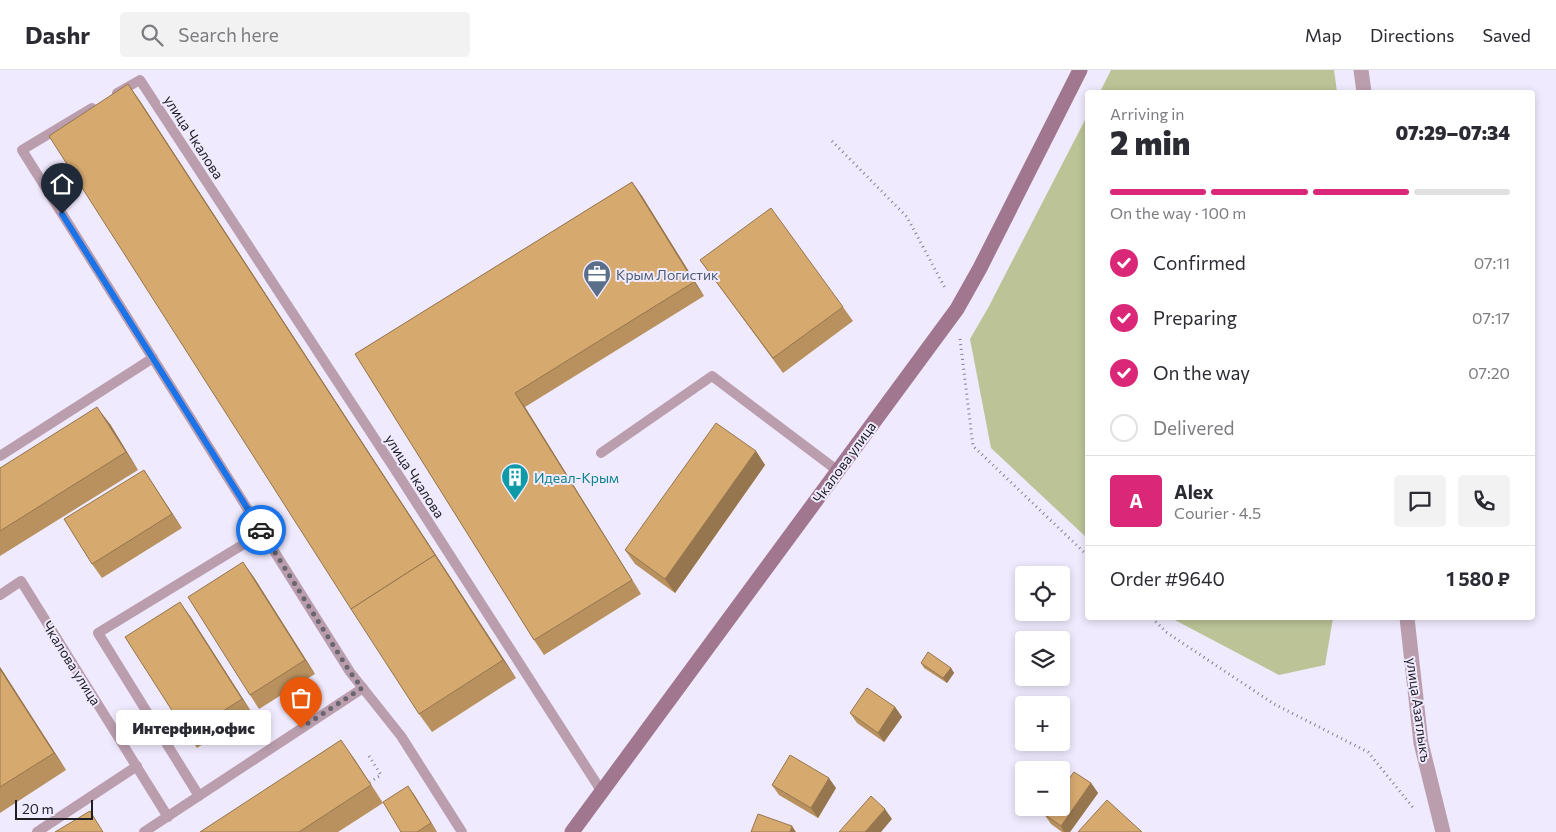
<!DOCTYPE html>
<meta charset="utf-8">
<style>
:root{--surface:#fff;--page:#f2f2f3;--text:#2b2b33;--muted:#7c7c81;--line:#e1e1e2;--accent:#db2777}
body{margin:0;font-family:Commissioner,sans-serif;background:var(--page);color:var(--text);height:100vh;display:flex;flex-direction:column;font-size:19px;white-space:nowrap}
*{box-sizing:border-box;margin:0}
p{font-size:16px;color:var(--muted)}
.icon{flex:none;width:28px;height:28px;fill:none;stroke:currentColor;stroke-width:2;stroke-linecap:round;stroke-linejoin:round}
.map{position:relative;flex:1;overflow:hidden}
.panel{position:absolute;left:1085px;top:20px;width:450px;height:530px;display:flex;flex-direction:column;background:var(--surface);border-radius:5px;box-shadow:0 2px 8px #0003}
.panel>*{flex:none}
.fabs{position:absolute;left:1015px;top:496px;display:grid;gap:10px}
.fabs a{display:grid;place-items:center;width:55px;height:55px;border-radius:5px;background:var(--surface);box-shadow:0 2px 8px #0003;font-size:25px}
.scale{position:absolute;left:15px;bottom:12px;width:78px;box-sizing:border-box;padding-left:5px;border:2px solid #1f1d24;border-top:0;font-size:14px;line-height:18px;white-space:nowrap;color:#1f1d24;-webkit-text-stroke:4px #efeafd;paint-order:stroke}
.pin{position:absolute;display:grid;place-items:center;width:42px;height:42px;color:#fff;margin:-51px -21px;border-radius:50% 50% 50% 0;rotate:-45deg;box-shadow:0 0 5px #0007}
.pin .icon{rotate:45deg}
.courier{position:absolute;display:grid;place-items:center;width:50px;height:50px;margin:-25px;border:4px solid #1a73e8;border-radius:50%;background:#fff;color:#222;box-shadow:0 1px 6px #0007}
.bubble{position:absolute;height:35px;border-radius:5px;background:var(--surface);box-shadow:0 2px 8px #0003;font-size:16px;font-weight:800;line-height:35px;text-align:center}
.head em{font-style:normal;font-weight:800}
.head div{display:flex;flex-direction:column-reverse}
.head{display:flex;align-items:center;justify-content:space-between;height:85px;padding:0 25px}
h1{font-size:32px;font-weight:800;line-height:38px}
.bar{display:grid;grid-template-columns:repeat(4,1fr);gap:8px 5px;align-content:center;height:60px;padding:0 25px}
.bar i{height:6px;border-radius:4px;background:var(--line)}
.bar .selected{background:var(--accent)}
.bar p{grid-column:span 4}
.line{display:flex;align-items:center;gap:12px;padding:0 25px;border-top:1px solid var(--line)}
.line div{flex:1}
.round{display:grid;place-items:center;flex:none;width:52px;height:52px;border-radius:5px;background:var(--page)}
ol{padding:0 25px;list-style:none}
li{display:flex;align-items:center;gap:15px;height:55px}
li p{margin-inline-start:auto}
li .icon{padding:5px;border-radius:50%;background:var(--accent);color:#fff;stroke-width:4}
li:last-child{color:var(--muted)}
li i{width:28px;height:28px;border:2px solid var(--line);border-radius:50%}
header{display:flex;align-items:center;gap:30px;box-sizing:border-box;height:70px;padding:0 25px;background:var(--surface);border-bottom:1px solid var(--line)}
header strong{font-size:24px}
nav{display:flex;gap:28px;margin-inline-start:auto;font-size:18px}
.search{width:350px;height:45px;background:var(--page);display:flex;align-items:center;gap:12px;box-sizing:border-box;padding:0 18px;border-radius:5px;color:var(--muted);font-size:19px}
.map>svg:first-child{display:block}
.green{fill:#bbc397}
.lines{fill:none;stroke-linecap:round;stroke-linejoin:round}
.path{stroke:#85828e;stroke-width:3;stroke-dasharray:1 4;stroke-linecap:butt}
.lane{stroke:#bb9eae;stroke-width:10}
.street{stroke:#bb9eae;stroke-width:15}
.secondary{stroke:#a17790;stroke-width:15}
.wall{fill:#b8915f}
.shaded-wall{fill:#96764e}
.building{fill:#d6a96f;stroke:#96764e}
.done{stroke:#686570;stroke-width:5;stroke-dasharray:0 9}
.route{stroke:#1a73e8;stroke-width:6}
.labels{text-anchor:middle;dominant-baseline:central;stroke-width:4;stroke-linejoin:round;paint-order:stroke}
.street-label{font-size:14px;fill:#1f1d24;stroke:#efeafd}
.service-label{font-size:14px;fill:#4e5e75;stroke:#efeafd;text-anchor:start}
.culture-label{font-size:14px;fill:#0d838f;stroke:#efeafd;text-anchor:start}
</style>
<header>
<strong>Dashr</strong>
<div class="search"><svg class="icon" aria-label="search" viewBox="0 0 24 24"><circle cx="10" cy="10" r="6"/><path d="M15 15l6 6"/></svg>Search here</div>
<nav><a>Map</a><a>Directions</a><a>Saved</a></nav>
</header>
<div class="map">
<svg width="1556" height="762" viewBox="0 0 1556 762">
<rect width="100%" height="100%" fill="#efeafd"/>
<!-- green -->
<g class="green">
<polygon points="1111,0 1334,0 1337,22 1100,22"/>
<polygon points="1087,46 1088,468 1087,468 991,378 970,269 988,238"/>
<polygon points="1171,548 1333,548 1325,595 1279,605"/>
</g>
<g class="lines">
<!-- path -->
<g class="path">
<polyline points="832,71 907,147 945,218"/>
<polyline points="960,269 973,376 1088,486"/>
<polyline points="1152,548 1166,562 1274,634 1368,682 1415,740"/>
<polyline points="369,686 381,705 370,712"/>
</g>
<!-- lane -->
<g class="lane">
<polyline points="117,23 140,10 394,398 602,722"/>
<polyline points="92,38 22,80 350,602 401,666 462,762"/>
<polyline points="601,383 712,306 838,401"/>
<polyline points="0,386 153,288"/>
<polyline points="0,525 21,511 168,747"/>
<polyline points="199,726 98,563 262,463"/>
<polyline points="37,762 137,696"/>
<polyline points="144,762 363,618"/>
</g>
<!-- street -->
<g class="street">
<polyline points="1361,0 1364,22"/>
<polyline points="1407,548 1421,673 1443,762"/>
</g>
<!-- secondary -->
<polyline class="secondary" points="572,762 957,239 980,198 1080,0"/>
</g>
<!-- wall -->
<g class="wall">
<polygon points="138,28 516,608 432,662 419,644"/>
<polygon points="632,112 642,126 704,226 525,337 641,524 544,585 534,570 355,284"/>
<polygon points="700,190 843,237 853,251 783,303"/>
<polygon points="110,354 138,400 0,486 0,398"/>
<polygon points="756,381 765,395 675,523 635,494 625,480"/>
<polygon points="144,400 153,414 182,458 102,508 92,494"/>
<polygon points="253,506 315,604 259,639 250,625"/>
<polygon points="190,546 252,643 197,678 187,664"/>
<polygon points="921,593 951,598 954,603 947,613 924,598"/>
<polygon points="0,597 66,700 0,743"/>
<polygon points="895,637 902,647 884,672 857,653 850,643"/>
<polygon points="353,687 383,733 338,762 200,762"/>
<polygon points="1091,713 1098,723 1070,762 1062,762 1051,754 1044,744"/>
<polygon points="772,715 836,718 818,748 779,725"/>
<polygon points="408,716 415,726 437,762 401,762"/>
</g>
<!-- shaded-wall -->
<g class="shaded-wall">
<polygon points="128,14 138,28 516,608 503,590"/>
<polygon points="632,112 642,126 704,226 694,212"/>
<polygon points="515,323 525,337 641,524 632,510"/>
<polygon points="97,337 110,354 138,400 126,382"/>
<polygon points="756,381 765,395 675,523 665,509"/>
<polygon points="144,400 153,414 182,458 172,444"/>
<polygon points="243,492 253,506 315,604 305,590"/>
<polygon points="180,532 190,546 252,643 242,629"/>
<polygon points="0,597 66,700 54,683 0,599"/>
<polygon points="951,598 954,603 947,613 943,608"/>
<polygon points="895,637 902,647 884,672 878,663"/>
<polygon points="341,670 353,687 383,733"/>
<polygon points="829,708 836,718 818,748 811,738"/>
<polygon points="1091,713 1098,723 1070,762 1064,762 1061,756"/>
<polygon points="408,716 415,726 437,762 431,753"/>
<polygon points="885,739 892,749 881,762 865,762"/>
<polygon points="792,756 796,762 790,762"/>
</g>
<!-- building -->
<g class="building">
<polygon points="128,14 437,488 435,485 351,539 49,66"/>
<polygon points="632,112 694,212 515,323 632,510 534,570 355,284"/>
<polygon points="771,138 843,237 773,288 700,190"/>
<polygon points="97,337 126,382 0,461 0,398"/>
<polygon points="716,353 756,381 665,509 625,480"/>
<polygon points="144,400 172,444 92,494 64,449"/>
<polygon points="435,485 503,590 419,644 351,539"/>
<polygon points="243,492 305,590 250,625 188,527"/>
<polygon points="180,532 242,629 187,664 125,567"/>
<polygon points="928,582 951,598 943,608 921,593"/>
<polygon points="0,599 54,683 0,717"/>
<polygon points="867,618 895,637 878,663 850,643"/>
<polygon points="341,670 371,715 299,762 200,762"/>
<polygon points="790,685 829,708 811,738 772,715"/>
<polygon points="1074,702 1091,713 1061,756 1044,744 1048,738 1061,738 1061,720"/>
<polygon points="408,716 431,753 417,762 401,762 383,732"/>
<polygon points="871,726 885,739 865,762 839,762"/>
<polygon points="1107,730 1142,762 1078,762"/>
<polygon points="90,741 103,762 55,762"/>
<polygon points="758,744 792,756 790,762 751,762"/>
</g>
<g class="lines">
<!-- done -->
<polyline class="done" points="261,460 350,602 362,618 301,658"/>
<!-- route -->
<polyline class="route" points="62,144 261,460"/>
</g>
<!-- icons -->
<defs>
<g id="office-pin" transform="scale(1.4375)"><path d="M0 17L-7.5 6A9.5 9.5 0 1 1 7.5 6Z" fill="#5c6f8a" stroke="#efeafd"/><path d="M-6-3h4V-5.5h4V-3h4V5H-6ZM-1-4.5V-3h2v-1.5ZM-6 0V1H6V0Z" fill="#fff"/></g>
<g id="building-pin" transform="scale(1.4375)"><path d="M0 17L-7.5 6A9.5 9.5 0 1 1 7.5 6Z" fill="#0f9aa8" stroke="#efeafd"/><path d="M-4-6H4V6H1V3H-1V6H-4ZM-2.5-4.3h1.7v1.8h-1.7ZM.8-4.3h1.7v1.8H.8ZM-2.5-1h1.7V.8h-1.7ZM.8-1h1.7V.8H.8Z" fill="#fff"/></g>
</defs>
<g fill-rule="evenodd">
<use href="#office-pin" x="597" y="204"/>
<use href="#building-pin" x="515" y="407"/>
</g>
<g class="labels">
<!-- street labels -->
<g class="street-label">
<text transform="translate(194 67) rotate(57)">улица Чкалова</text>
<text transform="translate(844 392) rotate(-54)">Чкалова улица</text>
<text transform="translate(415 406) rotate(57)">улица Чкалова</text>
<text transform="translate(72 593) rotate(58)">Чкалова улица</text>
<text transform="translate(1419 640) rotate(82)">улица Азатлыкъ</text>
</g>
<!-- service labels -->
<g class="service-label">
<text x="616" y="204">Крым Логистик</text>
</g>
<!-- culture labels -->
<g class="culture-label">
<text x="534" y="407">Идеал-Крым</text>
</g>
</g>
</svg>
<div class="fabs">
<a><svg class="icon" aria-label="locate" viewBox="0 0 24 24"><circle cx="12" cy="12" r="6"/><path d="M12 2v4M12 18v4M2 12h4M18 12h4"/></svg></a>
<a><svg class="icon" aria-label="layers" viewBox="0 0 24 24"><path d="M12 4l9 5-9 5-9-5zM3 14l9 5 9-5"/></svg></a>
<a>+</a>
<a>−</a>
</div>
<div class="scale">20 m</div>
<div class="pin" style="left:301px;top:658px;background:#ea580c"><svg class="icon" aria-label="bag" viewBox="0 0 24 24"><path d="M5 8h14l-1 12H6zM9 8a3 3 0 0 1 6 0"/></svg></div>
<div class="pin" style="left:62px;top:144px;background:#1f2937"><svg class="icon" aria-label="home" viewBox="0 0 24 24"><path d="M3 11l9-7 9 7M6 9v11h12V9"/></svg></div>
<div class="courier" style="left:261px;top:460px"><svg class="icon" aria-label="car" viewBox="0 0 24 24"><path d="M5 17H2v-5l4-1 3-4h7l3 4 3 1v5h-3M9 17h6M6 11h13"/><circle cx="7" cy="17" r="2"/><circle cx="17" cy="17" r="2"/></svg></div>
<div class="bubble" style="left:116px;top:640px;width:155px">Интерфин,офис</div>
<section class="panel">
<div class="head"><div><h1>2 min</h1><p>Arriving in</p></div><em>07:29–07:34</em></div>
<div class="bar"><i class="selected"></i><i class="selected"></i><i class="selected"></i><i></i><p>On the way · 100 m</p></div>
<ol>
<li><svg class="icon" aria-label="check" viewBox="0 0 24 24"><path d="M5 12l5 5 9-10"/></svg>Confirmed<p>07:11</p></li>
<li><svg class="icon" aria-label="check" viewBox="0 0 24 24"><path d="M5 12l5 5 9-10"/></svg>Preparing<p>07:17</p></li>
<li><svg class="icon" aria-label="check" viewBox="0 0 24 24"><path d="M5 12l5 5 9-10"/></svg>On the way<p>07:20</p></li>
<li><i></i>Delivered</li>
</ol>
<div class="line" style="height:90px"><b class="round" style="background:var(--accent);color:#fff">A</b><div><b>Alex</b><p>Courier · 4.5</p></div><a class="round"><svg class="icon" aria-label="chat" viewBox="0 0 24 24"><path d="M4 5h16v11H9l-5 4z"/></svg></a><a class="round"><svg class="icon" aria-label="phone" viewBox="0 0 24 24"><path d="M5 4h4l2 5-3 2q2 4 5 5l2-3 5 2v4C11 20 4 13 5 4z"/></svg></a></div>
<div class="line" style="height:65px"><div>Order #9640</div><b>1 580 ₽</b></div>
</section>
</div>
